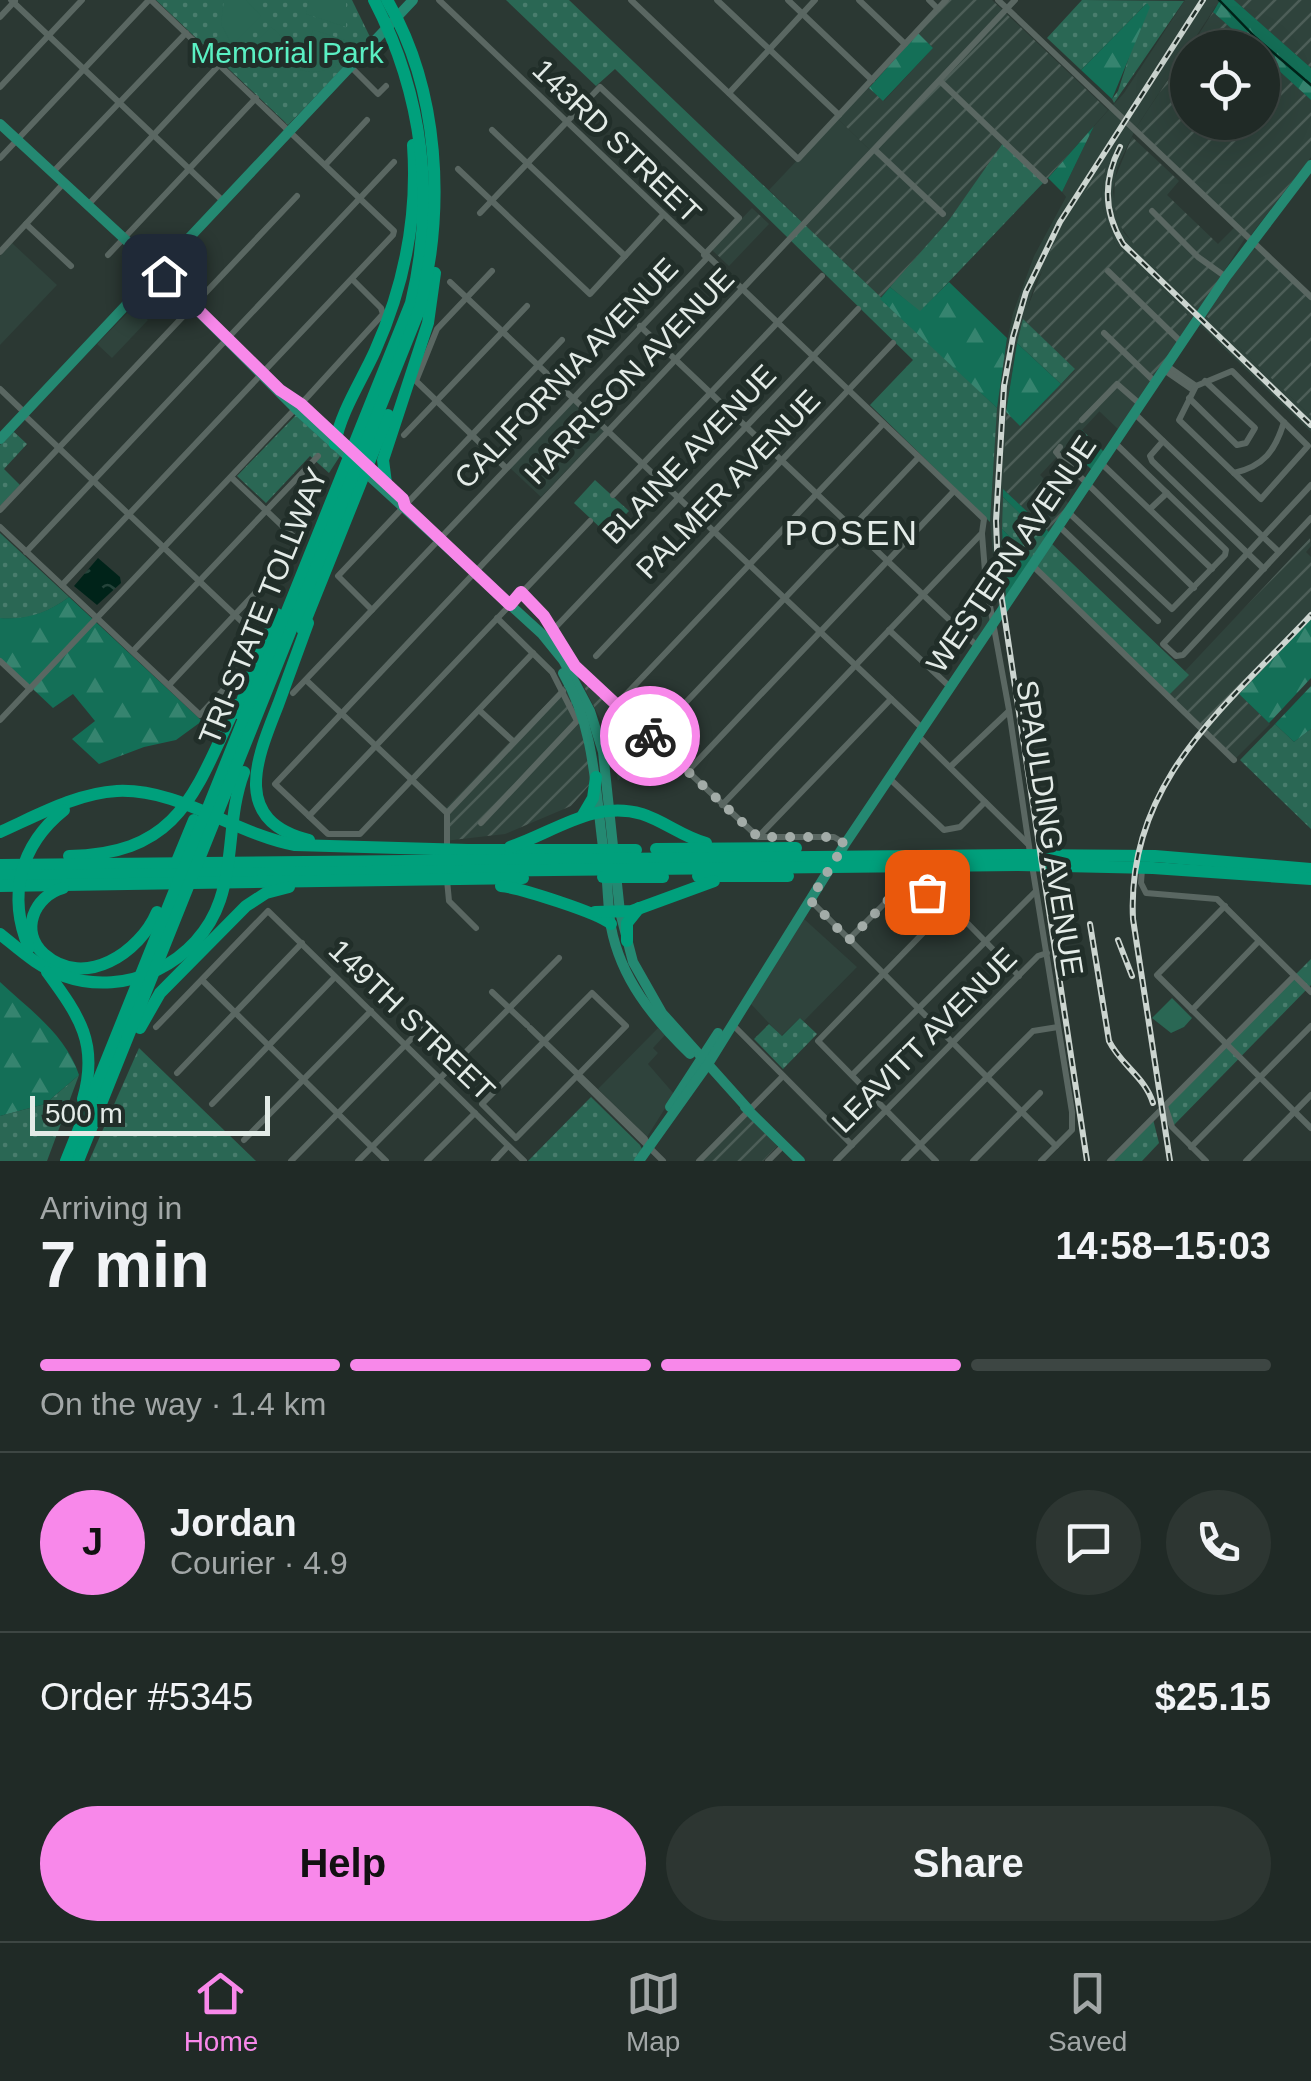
<!DOCTYPE html>
<meta charset="utf-8">
<style>
:root{--surface:#202a26;--page:#2d3632;--text:#f1f3f6;--muted:#a2a7a7;--line:#3d4643;--accent:#f888ea}
body{margin:0;font-family:Helvetica,sans-serif;background:var(--page);color:var(--text);height:100vh;display:flex;flex-direction:column;font-size:38px;white-space:nowrap}
*{box-sizing:border-box;margin:0}
p{font-size:32px;color:var(--muted)}
.icon{flex:none;width:55px;height:55px;fill:none;stroke:currentColor;stroke-width:2;stroke-linecap:round;stroke-linejoin:round}
.map{position:relative;height:1161px;overflow:hidden}
.drawer{display:flex;flex-direction:column;background:var(--surface);flex:1}
.drawer>*{flex:none}
.tools{position:absolute;left:1170px;top:30px;display:grid;gap:20px}
.tools a{display:grid;place-items:center;width:110px;height:110px;border-radius:50%;background:var(--surface);box-shadow:0 10px 40px #0002,0 0 0 2px var(--line);font-size:50px}
.scale{position:absolute;left:30px;bottom:25px;width:240px;box-sizing:border-box;padding-left:10px;border:5px solid #e3ebe7;border-top:0;font-size:28px;line-height:35px;white-space:nowrap;color:#e3ebe7;-webkit-text-stroke:8px #212e29;paint-order:stroke}
.pin{position:absolute;display:grid;place-items:center;width:85px;height:85px;color:#fff;margin:-42px;border-radius:20px;box-shadow:0 5px 15px #0006}
.courier{position:absolute;display:grid;place-items:center;width:100px;height:100px;margin:-50px;border:8px solid #f888ea;border-radius:50%;background:#fff;color:#222;box-shadow:0 2px 12px #0007}
.summary em{font-style:normal;font-weight:700}
.summary div{display:flex;flex-direction:column-reverse}
.summary{display:flex;align-items:center;justify-content:space-between;height:170px;padding:0 40px}
h1{font-size:65px;font-weight:700;line-height:75px}
.bar{display:grid;grid-template-columns:repeat(4,1fr);gap:15px 10px;align-content:center;height:120px;padding:0 40px}
.bar i{height:12px;border-radius:8px;background:var(--line)}
.bar .current{background:var(--accent)}
.bar p{grid-column:span 4}
.line{display:flex;align-items:center;gap:25px;padding:0 40px;border-top:2px solid var(--line)}
.line div{flex:1}
.round{display:grid;place-items:center;flex:none;width:105px;height:105px;border-radius:52px;background:var(--page)}
.button{display:flex;gap:20px;margin-top:auto;padding:20px 40px}
.button a{flex:1;height:115px;border-radius:60px;background:var(--accent);color:#111;font-size:40px;font-weight:700;line-height:115px;text-align:center}
.button a+a{background:var(--page);color:var(--text)}
.tab-bar{display:flex;justify-content:space-around;align-items:center;height:140px;border-top:2px solid var(--line);background:var(--surface);font-size:28px;color:var(--muted)}
.tab-bar a{display:grid;justify-items:center;gap:5px}
.tab-bar .current{color:var(--accent)}
.map>svg:first-child{display:block}
.built{fill:#2f433c}
.industrial{fill:url(#industrial-furrows)}
.green{fill:url(#green-dots)}
.forest{fill:url(#forest-firs)}
.pitch{fill:#2a6754}
.water{fill:url(#water-ripples)}
.lines{fill:none;stroke-linecap:round;stroke-linejoin:round}
.stream{stroke:#002319;stroke-width:2.5}
.minor{stroke:#5a6762;stroke-width:6}
.major{stroke:#248972;stroke-width:10}
.highway{stroke:#00a07c;stroke-width:12}
.rail-casing{stroke:#ccd5d0;stroke-width:6}
.rail{stroke:#212e29;stroke-width:2.5;stroke-dasharray:8;stroke-linecap:butt}
.done{stroke:#a3aca8;stroke-width:10;stroke-dasharray:0 18}
.route{stroke:#f888ea;stroke-width:12}
.labels{text-anchor:middle;dominant-baseline:central;stroke-width:10;stroke-linejoin:round;paint-order:stroke}
.park-label{font-size:30px;fill:#5af0c3;stroke:#212e29}
.street-label{font-size:30px;fill:#e3ebe7;stroke:#212e29}
.quarter-label{font-size:35px;letter-spacing:2.5px;fill:#e3ebe7;stroke:#212e29}
</style>
<div class="map">
<svg width="1311" height="1161" viewBox="0 0 1311 1161">
<defs>
<pattern id="industrial-furrows" width="10" height="10" patternUnits="userSpaceOnUse" patternTransform="scale(2.5)"><rect width="10" height="10" fill="#2f433c"/><path d="M-1 1l2-2M0 10L10 0M9 11l2-2" fill="none" stroke="#4d5e58"/></pattern>
<pattern id="green-dots" width="8" height="8" patternUnits="userSpaceOnUse" patternTransform="scale(2.5)"><rect width="8" height="8" fill="#2a6754"/><path d="M2 2h.1M6 6h.1" fill="none" stroke="#497d6d" stroke-width="1.8" stroke-linecap="round"/></pattern>
<pattern id="forest-firs" width="22" height="20" patternUnits="userSpaceOnUse" patternTransform="scale(2.5)"><rect width="22" height="20" fill="#146f57"/><path d="M5 1l3.5 6h-7zM16 11l3.5 6h-7z" fill="#36846f"/></pattern>
<pattern id="water-ripples" width="26" height="14" patternUnits="userSpaceOnUse" patternTransform="scale(2.5)"><rect width="26" height="14" fill="#002319"/><path d="M2 4q2-2 4 0t4 0M15 11q2-2 4 0t4 0" fill="none" stroke="#25433a"/></pattern>
</defs>
<rect width="100%" height="100%" fill="#2b3833"/>
<!-- built -->
<g class="built">
<polygon points="1185,0 1220,0 1136,128 1117,168 1113,191 1116,213 1124,233 1199,311 1193,320 1115,244 1103,210 1101,195 1106,166 1035,283 1017,343 1006,412 1003,497 1006,597 998,610 990,522 998,383 1013,313 1034,256 1066,197 1062,192 1094,126 1124,93"/>
<polygon points="837,118 870,150 802,222 769,190"/>
<polygon points="12,243 57,285 0,345 0,256"/>
<polygon points="133,307 148,320 112,358 97,344"/>
<polygon points="1205,315 1311,416 1311,432 1199,324"/>
<polygon points="1139,368 1152,381 1119,430 1099,411"/>
<polygon points="573,401 604,431 541,497 509,467"/>
<polygon points="988,608 990,623 977,642 955,622 967,609"/>
<polygon points="803,918 857,967 804,1021 800,1018 781,1036 750,1003"/>
<polygon points="658,1028 665,1035 653,1048 658,1053 648,1064 674,1094 647,1137 598,1089"/>
</g>
<!-- industrial -->
<g class="industrial">
<polygon points="946,0 992,0 1108,110 1044,182 1003,144 949,220 880,299 802,222 870,150 837,118 866,86 884,101 933,48 917,32"/>
<polygon points="1234,0 1311,0 1311,68"/>
<polygon points="1213,12 1252,47 1190,48"/>
<polygon points="1187,51 1188,122 1262,122 1263,56 1311,100 1311,157 1250,236 1136,128"/>
<polygon points="1132,137 1179,181 1167,195 1218,244 1234,228 1245,238 1199,311 1138,250 1119,224 1114,204 1115,178"/>
<polygon points="1103,163 1106,165 1101,195 1103,210 1115,244 1193,320 1152,381 1139,369 1040,475 1069,504 1049,532 1003,489 1006,412 1021,425 1075,370 1023,319 1053,244"/>
<polygon points="752,208 769,224 729,266 712,250"/>
<polygon points="1251,249 1259,250 1311,300 1311,416 1205,315"/>
<polygon points="1310,538 1311,546 1306,552 1311,557 1311,619 1239,694 1270,724 1234,760 1168,696 1188,675 1185,671"/>
<polygon points="587,681 653,744 618,780 603,724 583,685"/>
<polygon points="566,684 586,746 591,783 571,806 505,834 444,841 446,808"/>
<polygon points="748,1115 778,1145 763,1161 702,1161"/>
</g>
<!-- green -->
<g class="green">
<polygon points="156,0 352,0 371,39 288,125"/>
<polygon points="506,0 569,0 997,408 990,522 870,405 913,360 615,69 596,86"/>
<polygon points="1082,0 1184,1 1114,103 1112,99 1118,91 1146,4 1081,70 1047,38"/>
<polygon points="1003,143 1044,182 920,312 890,287 949,220"/>
<polygon points="1023,319 1075,369 1061,384 1017,343"/>
<polygon points="296,415 340,456 329,473 310,456 266,503 237,476"/>
<polygon points="13,431 27,444 4,469 20,485 0,506 0,445"/>
<polygon points="595,480 629,511 607,534 574,503"/>
<polygon points="1003,497 1189,675 1168,696 1032,565 1032,559 1002,529"/>
<path d="M0,533L69,597C47,613 27,621 0,618Z"/>
<polygon points="1275,724 1294,742 1311,729 1311,829 1240,760"/>
<polygon points="1311,959 1311,985 1172,1127 1165,1106"/>
<polygon points="800,1018 817,1034 783,1069 754,1039 769,1024 782,1036"/>
<polygon points="139,1048 256,1161 89,1161"/>
<polygon points="79,1075 47,1161 0,1161 0,1116 45,1104"/>
<polygon points="591,1097 640,1145 642,1149 634,1161 528,1161"/>
<polygon points="1153,1119 1159,1143 1142,1161 1110,1161"/>
</g>
<!-- forest -->
<g class="forest">
<polygon points="1220,0 1234,0 1311,68 1311,100 1263,56 1262,48 1252,47 1213,12"/>
<polygon points="1147,3 1150,7 1112,99 1081,70"/>
<polygon points="918,33 933,48 883,101 869,88"/>
<polygon points="1094,126 1062,192 1048,178"/>
<polygon points="949,282 1007,338 997,408 880,299 890,287 920,311"/>
<polygon points="1017,343 1061,384 1020,426 1006,412"/>
<polygon points="1082,430 1104,452 1092,470 1067,446"/>
<polygon points="1003,489 1049,532 1046,539 1003,497"/>
<polygon points="1002,529 1033,559 1006,597"/>
<path d="M69,597L202,721L176,740L144,747L99,764L72,739L95,721L73,694L53,708L0,658V618C27,620 47,613 69,597Z"/>
<polygon points="1311,619 1311,678 1269,723 1239,694"/>
<polygon points="1311,686 1311,729 1294,742 1275,724"/>
<path d="M0,982C30,1010 66,1035 79,1075L45,1104L0,1116Z"/>
</g>
<!-- pitch -->
<g class="pitch">
<polygon points="224,0 246,0 261,16 232,45 221,24"/>
<polygon points="309,0 346,0 346,27 306,14"/>
<path d="M271,27L300,55C285,77 260,70 241,57Z"/>
<path d="M313,30H314L354,43C345,66 324,76 300,70Z"/>
<polygon points="1172,998 1192,1018 1184,1027 1171,1033 1152,1018"/>
</g>
<!-- water -->
<polygon class="water" points="98,558 120,577 121,583 97,605 74,586"/>
<g class="lines">
<!-- stream -->
<polyline class="stream" points="1219,0 1255,37 1311,85"/>
<!-- minor -->
<g class="minor">
<polyline points="11,0 223,201"/>
<polyline points="439,0 984,519 982,533 722,805"/>
<polyline points="631,0 798,159 946,0"/>
<polyline points="717,0 839,115"/>
<polyline points="788,0 872,80"/>
<polyline points="859,0 905,44"/>
<polyline points="929,0 938,9"/>
<polyline points="998,0 1311,297"/>
<polyline points="0,17 15,1"/>
<polyline points="351,67 378,94 386,86"/>
<polyline points="940,81 1045,181"/>
<polyline points="0,87 82,0"/>
<polyline points="729,93 815,0"/>
<polyline points="492,130 625,256"/>
<polyline points="875,150 943,214"/>
<polyline points="0,158 149,0"/>
<polyline points="326,164 367,120"/>
<polyline points="458,169 590,294 662,216"/>
<polyline points="52,173 186,33"/>
<polyline points="87,206 220,64"/>
<polyline points="1152,211 1198,257 1226,277"/>
<polyline points="480,213 600,87 739,218 704,255"/>
<polyline points="26,224 71,266"/>
<polyline points="0,252 63,184"/>
<polyline points="108,255 256,98"/>
<polyline points="492,271 437,329 416,381 506,468"/>
<polyline points="1108,271 1181,342"/>
<polyline points="450,282 922,728"/>
<polyline points="640,326 977,646"/>
<polyline points="1104,333 1155,382"/>
<polyline points="1167,366 1196,386"/>
<polyline points="1164,370 1193,390"/>
<polygon points="1232,371 1308,446 1261,499 1179,420 1196,386"/>
<polyline points="0,389 25,413"/>
<polyline points="1189,398 1237,445 1246,443 1255,428 1205,381"/>
<polyline points="301,404 383,314 381,308 352,279"/>
<polyline points="23,414 256,635"/>
<polyline points="1135,414 1279,552"/>
<polyline points="1082,420 1117,384 1141,405"/>
<polyline points="404,435 527,306"/>
<polyline points="1163,441 1150,456 1152,461 1264,569"/>
<polyline points="1060,447 1056,452 1060,457 1194,588"/>
<polyline points="1101,463 1212,569"/>
<path d="M1234,473C1264,466 1275,451 1284,422"/>
<polyline points="231,477 296,539"/>
<polyline points="1311,485 1163,644 1176,656 1183,655 1311,518"/>
<polyline points="613,495 822,276"/>
<polyline points="1150,509 1167,493"/>
<polyline points="0,510 297,196"/>
<polyline points="1068,512 1172,609 1225,555 1226,550 1115,443"/>
<polyline points="1059,526 1158,621"/>
<polyline points="0,527 200,715 237,675"/>
<polyline points="982,534 986,584 1009,710 1030,853"/>
<polyline points="26,552 394,162"/>
<polyline points="1032,565 1234,760"/>
<polyline points="62,585 393,235 394,231 151,0"/>
<polyline points="521,592 544,616 575,666 758,837 834,837 844,843"/>
<polyline points="372,610 338,576 562,340"/>
<polyline points="553,630 858,309"/>
<polyline points="889,630 950,687"/>
<polyline points="133,651 318,456"/>
<polyline points="533,653 360,834 328,834 275,784 1015,0"/>
<polyline points="596,656 893,343"/>
<polyline points="0,661 30,689"/>
<polyline points="306,680 447,813"/>
<polyline points="169,685 273,574"/>
<polyline points="293,693 707,258"/>
<polyline points="616,705 883,424"/>
<polyline points="479,710 514,742"/>
<polyline points="0,720 295,409"/>
<polyline points="918,736 1028,844"/>
<polyline points="652,738 918,458"/>
<polyline points="950,767 1009,711"/>
<polyline points="687,772 954,491"/>
<polyline points="890,779 944,830 960,827 985,802"/>
<polyline points="309,816 590,521"/>
<polyline points="481,823 577,721 552,672 497,618"/>
<polyline points="758,837 891,699"/>
<polyline points="447,848 447,813 563,691"/>
<polyline points="1032,865 1072,1112 1072,1130 1041,1161"/>
<polyline points="1142,869 1141,883 1146,893 1217,899 1311,992"/>
<polyline points="447,880 449,901 476,928"/>
<polyline points="810,900 1056,1146"/>
<polyline points="1225,906 1157,975 1311,1128"/>
<polyline points="849,939 896,892 936,891 1019,976"/>
<polyline points="202,980 386,1161"/>
<polyline points="492,992 527,1025"/>
<polygon points="592,993 626,1026 516,1138 482,1104"/>
<polyline points="1192,1010 1259,941"/>
<polyline points="733,1025 852,1145"/>
<polyline points="156,1027 268,911 524,1161"/>
<polyline points="530,1028 645,1139 648,1147"/>
<polyline points="177,1073 302,943"/>
<polyline points="852,1075 1035,892"/>
<polyline points="579,1078 663,1161"/>
<polyline points="212,1104 335,977"/>
<polyline points="1165,1106 1172,1127 1206,1161"/>
<polyline points="244,1140 371,1011"/>
<polyline points="1191,1147 1311,1026"/>
<polyline points="291,1161 422,1028"/>
<polyline points="358,1161 559,958"/>
<polyline points="427,1161 475,1113"/>
<polyline points="494,1161 508,1146"/>
<polyline points="699,1161 783,1076"/>
<polyline points="768,1161 784,1145"/>
<polyline points="836,1161 1038,956 1047,953"/>
<polyline points="904,1161 1033,1031 1058,1027"/>
<polyline points="936,1161 818,1041 964,891"/>
<polyline points="973,1161 1040,1093"/>
<polyline points="1110,1161 1294,976"/>
<polyline points="1246,1161 1311,1095"/>
</g>
<!-- major -->
<g class="major">
<polyline points="0,124 192,301 193,306 296,409 542,634 563,660 590,711 603,752 620,912 633,962 662,1013 749,1110"/>
<polyline points="0,439 413,0"/>
<path d="M563,673C596,730 595,791 604,855"/>
<path d="M606,871C608,890 608,909 611,927C621,979 653,1018 690,1054"/>
<polyline points="670,1107 718,1033"/>
<polyline points="745,1107 800,1161"/>
<polyline points="639,1161 708,1064 845,844 1226,277 1311,165"/>
</g>
<!-- highway -->
<g class="highway">
<path d="M335,444C340,413 362,380 375,351C404,286 418,216 413,145"/>
<polyline points="386,483 383,460 428,323 435,273"/>
<path d="M308,623C298,650 288,677 278,705C257,758 230,820 309,840"/>
<polyline points="302,629 388,415"/>
<polyline points="253,669 277,614"/>
<polyline points="238,713 255,664"/>
<polyline points="583,815 593,798 596,777"/>
<path d="M0,832C36,816 77,793 117,791C179,788 235,834 295,845L468,850H636"/>
<path d="M510,847C555,832 593,800 642,814C664,821 683,837 706,843"/>
<polyline points="656,849 796,848"/>
<path d="M69,856C180,854 195,792 236,705"/>
<polyline points="0,865 1018,855 1155,856 1311,869"/>
<polyline points="173,871 194,820"/>
<polyline points="0,876 1018,865 1153,868 1311,879"/>
<polyline points="698,876 788,876"/>
<polyline points="603,877 663,877"/>
<polyline points="0,886 523,878"/>
<path d="M501,886C520,888 599,913 611,924"/>
<path d="M63,888C34,896 19,932 44,954C85,990 140,952 157,912"/>
<polyline points="595,912 632,911 714,881"/>
<path d="M0,934C20,950 39,968 64,976C126,998 199,963 220,900C234,858 228,814 244,772"/>
<polyline points="627,941 627,923 639,908"/>
<path d="M29,948C7,896 20,845 64,810"/>
<path d="M47,972C79,1016 99,1043 83,1099"/>
<polyline points="140,1028 160,993 246,906 266,893 289,887"/>
<path d="M66,1161L411,303C436,200 423,94 374,0"/>
<path d="M78,1161L420,308C445,208 440,91 387,0"/>
</g>
<!-- rail casing -->
<g class="rail-casing">
<g id="rail">
<path d="M1120,147C1103,180 1104,213 1123,244L1311,425"/>
<path d="M1090,924L1109,1041C1121,1065 1145,1077 1153,1103"/>
<polyline points="1118,940 1132,976"/>
<polyline points="1087,1161 998,574 996,521 1004,386 1013,337 1026,292 1060,222 1203,0"/>
<path d="M1170,1161L1133,919C1126,782 1226,706 1311,615"/>
</g>
</g>
<!-- rail -->
<use href="#rail" class="rail"/>
</g>
<g class="lines">
<!-- done -->
<polyline class="done" points="650,736 758,837 834,837 845,844 810,900 849,940 896,892 927,892"/>
<!-- route -->
<polyline class="route" points="164,276 280,390 301,404 403,499 405,506 510,605 521,592 544,616 575,666 650,736"/>
</g>
<g class="labels">
<!-- park labels -->
<g class="park-label">
<text x="287" y="52">Memorial Park</text>
</g>
<!-- street labels -->
<g class="street-label">
<text transform="translate(617 141) rotate(44)">143RD STREET</text>
<text transform="translate(566 373) rotate(-46)">CALIFORNIA AVENUE</text>
<text transform="translate(629 376) rotate(-46)">HARRISON AVENUE</text>
<text transform="translate(689 454) rotate(-46)">BLAINE AVENUE</text>
<text transform="translate(728 484) rotate(-46)">PALMER AVENUE</text>
<text transform="translate(1011 554) rotate(-56)">WESTERN AVENUE</text>
<text transform="translate(263 606) rotate(-68)">TRI-STATE TOLLWAY</text>
<text transform="translate(1050 828) rotate(81)">SPAULDING AVENUE</text>
<text transform="translate(412 1020) rotate(44)">149TH STREET</text>
<text transform="translate(924 1040) rotate(-45)">LEAVITT AVENUE</text>
</g>
<!-- quarter labels -->
<g class="quarter-label">
<text x="852" y="532">POSEN</text>
</g>
</g>
</svg>
<div class="tools">
<a><svg class="icon" aria-label="locate" viewBox="0 0 24 24"><circle cx="12" cy="12" r="6"/><path d="M12 2v4M12 18v4M2 12h4M18 12h4"/></svg></a>
</div>
<div class="scale">500 m</div>
<div class="pin" style="left:927px;top:892px;background:#ea580c"><svg class="icon" aria-label="bag" viewBox="0 0 24 24"><path d="M5 8h14l-1 12H6zM9 8a3 3 0 0 1 6 0"/></svg></div>
<div class="pin" style="left:164px;top:276px;background:#1f2937"><svg class="icon" aria-label="home" viewBox="0 0 24 24"><path d="M3 11l9-7 9 7M6 9v11h12V9"/></svg></div>
<div class="courier" style="left:650px;top:736px"><svg class="icon" aria-label="bike" viewBox="0 0 24 24"><circle cx="6" cy="16" r="4"/><circle cx="18" cy="16" r="4"/><path d="M6 16l4-8h5l3 8M10 8l3 8H6M13 5h3"/></svg></div>
</div>
<section class="drawer">
<div class="summary"><div><h1>7 min</h1><p>Arriving in</p></div><em>14:58–15:03</em></div>
<div class="bar"><i class="current"></i><i class="current"></i><i class="current"></i><i></i><p>On the way · 1.4 km</p></div>
<div class="line" style="height:180px"><b class="round" style="background:var(--accent);color:#111">J</b><div><b>Jordan</b><p>Courier · 4.9</p></div><a class="round"><svg class="icon" aria-label="chat" viewBox="0 0 24 24"><path d="M4 5h16v11H9l-5 4z"/></svg></a><a class="round"><svg class="icon" aria-label="phone" viewBox="0 0 24 24"><path d="M5 4h4l2 5-3 2q2 4 5 5l2-3 5 2v4C11 20 4 13 5 4z"/></svg></a></div>
<div class="line" style="height:130px"><div>Order #5345</div><b>$25.15</b></div>
<div class="button"><a>Help</a><a>Share</a></div>
</section>
<nav class="tab-bar">
<a class="current"><svg class="icon" aria-label="home" viewBox="0 0 24 24"><path d="M3 11l9-7 9 7M6 9v11h12V9"/></svg>Home</a>
<a><svg class="icon" aria-label="map" viewBox="0 0 24 24"><path d="M3 6l6-2 6 2 6-2v14l-6 2-6-2-6 2zM9 4v14M15 6v14"/></svg>Map</a>
<a><svg class="icon" aria-label="saved" viewBox="0 0 24 24"><path d="M7 4h10v16l-5-4-5 4z"/></svg>Saved</a>
</nav>
